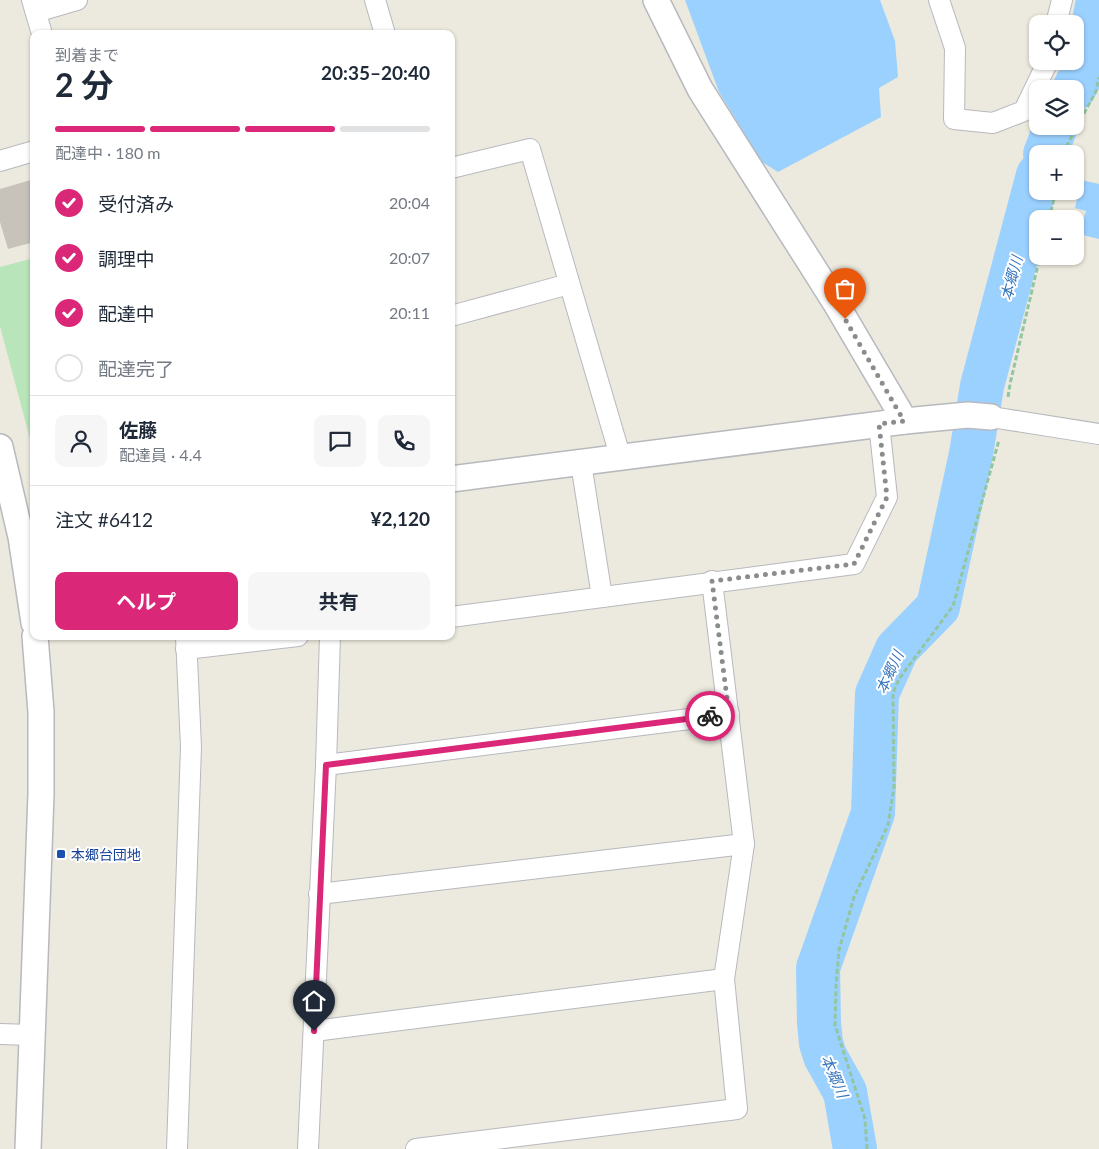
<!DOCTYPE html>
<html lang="ja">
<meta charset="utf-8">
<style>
:root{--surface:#fff;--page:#f6f6f7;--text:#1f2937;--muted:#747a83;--line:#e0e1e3;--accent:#db2777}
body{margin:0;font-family:Lato,"Noto Sans JP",sans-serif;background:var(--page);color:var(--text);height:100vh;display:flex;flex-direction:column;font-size:19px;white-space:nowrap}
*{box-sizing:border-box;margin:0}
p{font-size:16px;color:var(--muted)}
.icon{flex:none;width:28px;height:28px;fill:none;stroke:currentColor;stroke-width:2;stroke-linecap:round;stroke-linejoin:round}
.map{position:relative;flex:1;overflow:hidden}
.panel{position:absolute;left:30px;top:30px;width:425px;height:610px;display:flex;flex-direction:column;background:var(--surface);border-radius:10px;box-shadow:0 1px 4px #0004}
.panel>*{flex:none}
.fabs{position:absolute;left:1029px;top:15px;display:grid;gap:10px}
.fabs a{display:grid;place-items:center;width:55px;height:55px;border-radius:10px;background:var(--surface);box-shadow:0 1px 4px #0004;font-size:25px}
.pin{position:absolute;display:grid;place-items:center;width:42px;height:42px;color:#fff;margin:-51px -21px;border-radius:50% 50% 50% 0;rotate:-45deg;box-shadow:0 0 5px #0007}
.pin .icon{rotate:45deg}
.courier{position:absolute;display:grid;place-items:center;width:50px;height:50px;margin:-25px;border:4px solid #db2777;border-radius:50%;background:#fff;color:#222;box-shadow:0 1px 6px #0007}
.summary em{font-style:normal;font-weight:700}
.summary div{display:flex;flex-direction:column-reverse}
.summary{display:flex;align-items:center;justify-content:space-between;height:85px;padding:0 25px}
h1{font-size:32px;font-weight:700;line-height:38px}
.bar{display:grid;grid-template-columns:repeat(4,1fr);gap:8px 5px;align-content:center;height:60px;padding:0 25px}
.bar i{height:6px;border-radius:4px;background:var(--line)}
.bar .active{background:var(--accent)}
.bar p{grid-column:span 4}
.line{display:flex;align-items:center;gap:12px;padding:0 25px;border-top:1px solid var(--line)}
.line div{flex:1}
.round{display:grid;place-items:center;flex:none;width:52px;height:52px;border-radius:10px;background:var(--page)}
ol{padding:0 25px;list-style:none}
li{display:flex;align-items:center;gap:15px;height:55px}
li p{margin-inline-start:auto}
li .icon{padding:5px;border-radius:50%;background:var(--accent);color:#fff;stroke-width:4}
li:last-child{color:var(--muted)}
li i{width:28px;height:28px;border:2px solid var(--line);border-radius:50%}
.cta{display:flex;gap:10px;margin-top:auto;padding:10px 25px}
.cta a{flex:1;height:58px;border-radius:10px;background:var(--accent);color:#fff;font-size:20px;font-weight:700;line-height:58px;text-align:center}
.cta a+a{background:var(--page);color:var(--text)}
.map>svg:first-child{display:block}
.green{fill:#b9e5ba}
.water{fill:#9bd1ff}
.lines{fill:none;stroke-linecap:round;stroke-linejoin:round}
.river{stroke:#9bd1ff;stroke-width:44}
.building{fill:#c7c3bb}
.minor-casing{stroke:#b7b9be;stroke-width:22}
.tertiary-casing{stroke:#b7b9be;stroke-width:28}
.path{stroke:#91c6a1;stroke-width:3;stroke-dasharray:5 2.5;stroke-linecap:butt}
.minor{stroke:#fff;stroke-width:20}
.tertiary{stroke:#fff;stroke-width:25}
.done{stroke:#8b8d8c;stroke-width:5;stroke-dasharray:0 9}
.route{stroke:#db2777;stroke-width:6}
.transit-dot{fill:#1a4fb4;stroke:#fff;stroke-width:2}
.labels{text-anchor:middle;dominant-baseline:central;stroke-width:4;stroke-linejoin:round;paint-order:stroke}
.transit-label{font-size:14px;fill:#164399;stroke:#fff;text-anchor:start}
.water-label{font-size:15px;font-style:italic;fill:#3776bd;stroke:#fff}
</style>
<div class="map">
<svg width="1099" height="1149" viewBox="0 0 1099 1149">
<rect width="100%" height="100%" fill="#ece9de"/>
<!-- green -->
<polygon class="green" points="34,258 34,454 0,326 0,267"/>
<!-- water -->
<g class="water">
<polygon points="685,0 880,0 895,41 898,77 879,88 881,117 778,172 762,162 719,92"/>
<polygon points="1081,180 1099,184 1099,239 1079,234 1086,211 1075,208"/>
</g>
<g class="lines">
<!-- river -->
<g class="river">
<polyline points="1074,89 1085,68 1098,0"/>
<polyline points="1045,154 1056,126"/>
<polyline points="855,1149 845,1092 825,1056 821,1043 819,1023 818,968 873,813 877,694 897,649 938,607 971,454 982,386 1038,175"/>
</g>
</g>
<!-- building -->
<polygon class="building" points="34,179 34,242 8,249 0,222 0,189"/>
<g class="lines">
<!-- minor casing -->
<g class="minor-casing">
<g id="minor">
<polyline points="32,0 42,34"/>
<polyline points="375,0 385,34"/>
<polyline points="939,0 955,48 954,119 993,123 1024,111 1048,61"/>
<polyline points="36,12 77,0"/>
<polyline points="1056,24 1062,0"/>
<polyline points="0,161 34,151"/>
<polyline points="451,168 530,149 621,459"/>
<polyline points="451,316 569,284"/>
<polyline points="991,417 1099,434"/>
<polyline points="581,463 602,597"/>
<polyline points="451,617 854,564 887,497 879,424"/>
<polyline points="186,649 298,636"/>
<polyline points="326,765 729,714"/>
<polyline points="319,894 744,844"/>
<polyline points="314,1031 724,979"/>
<polyline points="0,1034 32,1035"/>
<polyline points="177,1149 191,747 186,636"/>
<polyline points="308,1149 326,765 330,636"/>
<polyline points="416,1149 737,1109 724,979 744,844 712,581"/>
</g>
</g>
<!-- tertiary casing -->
<g class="tertiary-casing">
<g id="tertiary">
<polyline points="656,0 700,89 835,302 905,421"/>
<polyline points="0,447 21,537 34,623"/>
<polyline points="451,479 905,421 968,415 991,417"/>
<polyline points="28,1149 41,794 41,712 35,636"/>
</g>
</g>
<!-- path -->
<g class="path">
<polyline points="1065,154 1066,147 1096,91 1099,77"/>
<polyline points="1049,219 1056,191"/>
<polyline points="1008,397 1010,384 1040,256"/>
<polyline points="867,1149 865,1119 835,1025 836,986 839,950 854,897 888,825 894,787 893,693 899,679 953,606 999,440"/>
</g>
<!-- minor -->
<use href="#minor" class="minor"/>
<!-- tertiary -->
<use href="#tertiary" class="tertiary"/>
</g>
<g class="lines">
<!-- done -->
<polyline class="done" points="710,716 729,714 712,581 854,564 887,497 879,424 904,421 845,319"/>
<!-- route -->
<polyline class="route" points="314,1031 326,765 710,716"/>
</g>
<!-- markers -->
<rect class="transit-dot" x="56" y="849" width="10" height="10" rx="2.5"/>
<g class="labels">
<!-- transit labels -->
<g class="transit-label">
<text x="71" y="854">本郷台団地</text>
</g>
<!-- water labels -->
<g class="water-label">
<text transform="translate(1011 278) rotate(-75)">本郷川</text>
<text transform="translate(889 672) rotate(-65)">本郷川</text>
<text transform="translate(835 1076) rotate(67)">本郷川</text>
</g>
</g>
</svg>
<div class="fabs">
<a><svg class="icon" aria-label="locate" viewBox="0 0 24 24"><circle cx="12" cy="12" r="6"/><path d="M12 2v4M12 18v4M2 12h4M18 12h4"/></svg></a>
<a><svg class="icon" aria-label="layers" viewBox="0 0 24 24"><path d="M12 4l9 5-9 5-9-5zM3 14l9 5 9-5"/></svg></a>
<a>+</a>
<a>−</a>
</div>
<div class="pin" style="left:845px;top:319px;background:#ea580c"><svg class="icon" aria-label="bag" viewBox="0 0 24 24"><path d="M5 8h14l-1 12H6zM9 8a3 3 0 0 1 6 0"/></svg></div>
<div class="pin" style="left:314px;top:1031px;background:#1f2937"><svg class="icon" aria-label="home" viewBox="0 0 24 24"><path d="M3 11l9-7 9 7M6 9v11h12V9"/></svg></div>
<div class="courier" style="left:710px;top:716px"><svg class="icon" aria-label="bike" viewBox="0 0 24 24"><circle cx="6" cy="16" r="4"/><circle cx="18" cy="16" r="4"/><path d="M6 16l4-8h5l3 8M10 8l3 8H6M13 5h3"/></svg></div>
<section class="panel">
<div class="summary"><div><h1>2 分</h1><p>到着まで</p></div><em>20:35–20:40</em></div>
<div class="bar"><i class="active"></i><i class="active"></i><i class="active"></i><i></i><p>配達中 · 180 m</p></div>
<ol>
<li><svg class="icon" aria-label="check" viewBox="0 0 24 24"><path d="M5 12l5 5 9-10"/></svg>受付済み<p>20:04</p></li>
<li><svg class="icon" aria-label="check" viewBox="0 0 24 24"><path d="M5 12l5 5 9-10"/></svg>調理中<p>20:07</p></li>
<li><svg class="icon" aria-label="check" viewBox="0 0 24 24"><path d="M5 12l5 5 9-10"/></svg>配達中<p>20:11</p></li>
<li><i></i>配達完了</li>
</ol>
<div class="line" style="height:90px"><a class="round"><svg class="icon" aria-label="person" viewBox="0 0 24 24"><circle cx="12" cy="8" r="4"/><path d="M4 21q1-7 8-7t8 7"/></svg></a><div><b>佐藤</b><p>配達員 · 4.4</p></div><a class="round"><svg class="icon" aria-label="chat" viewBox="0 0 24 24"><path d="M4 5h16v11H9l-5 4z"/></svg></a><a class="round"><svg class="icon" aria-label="phone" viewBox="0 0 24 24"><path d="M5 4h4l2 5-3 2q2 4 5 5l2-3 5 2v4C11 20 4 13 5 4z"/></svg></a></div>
<div class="line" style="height:65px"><div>注文 #6412</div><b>¥2,120</b></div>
<div class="cta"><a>ヘルプ</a><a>共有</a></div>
</section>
</div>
